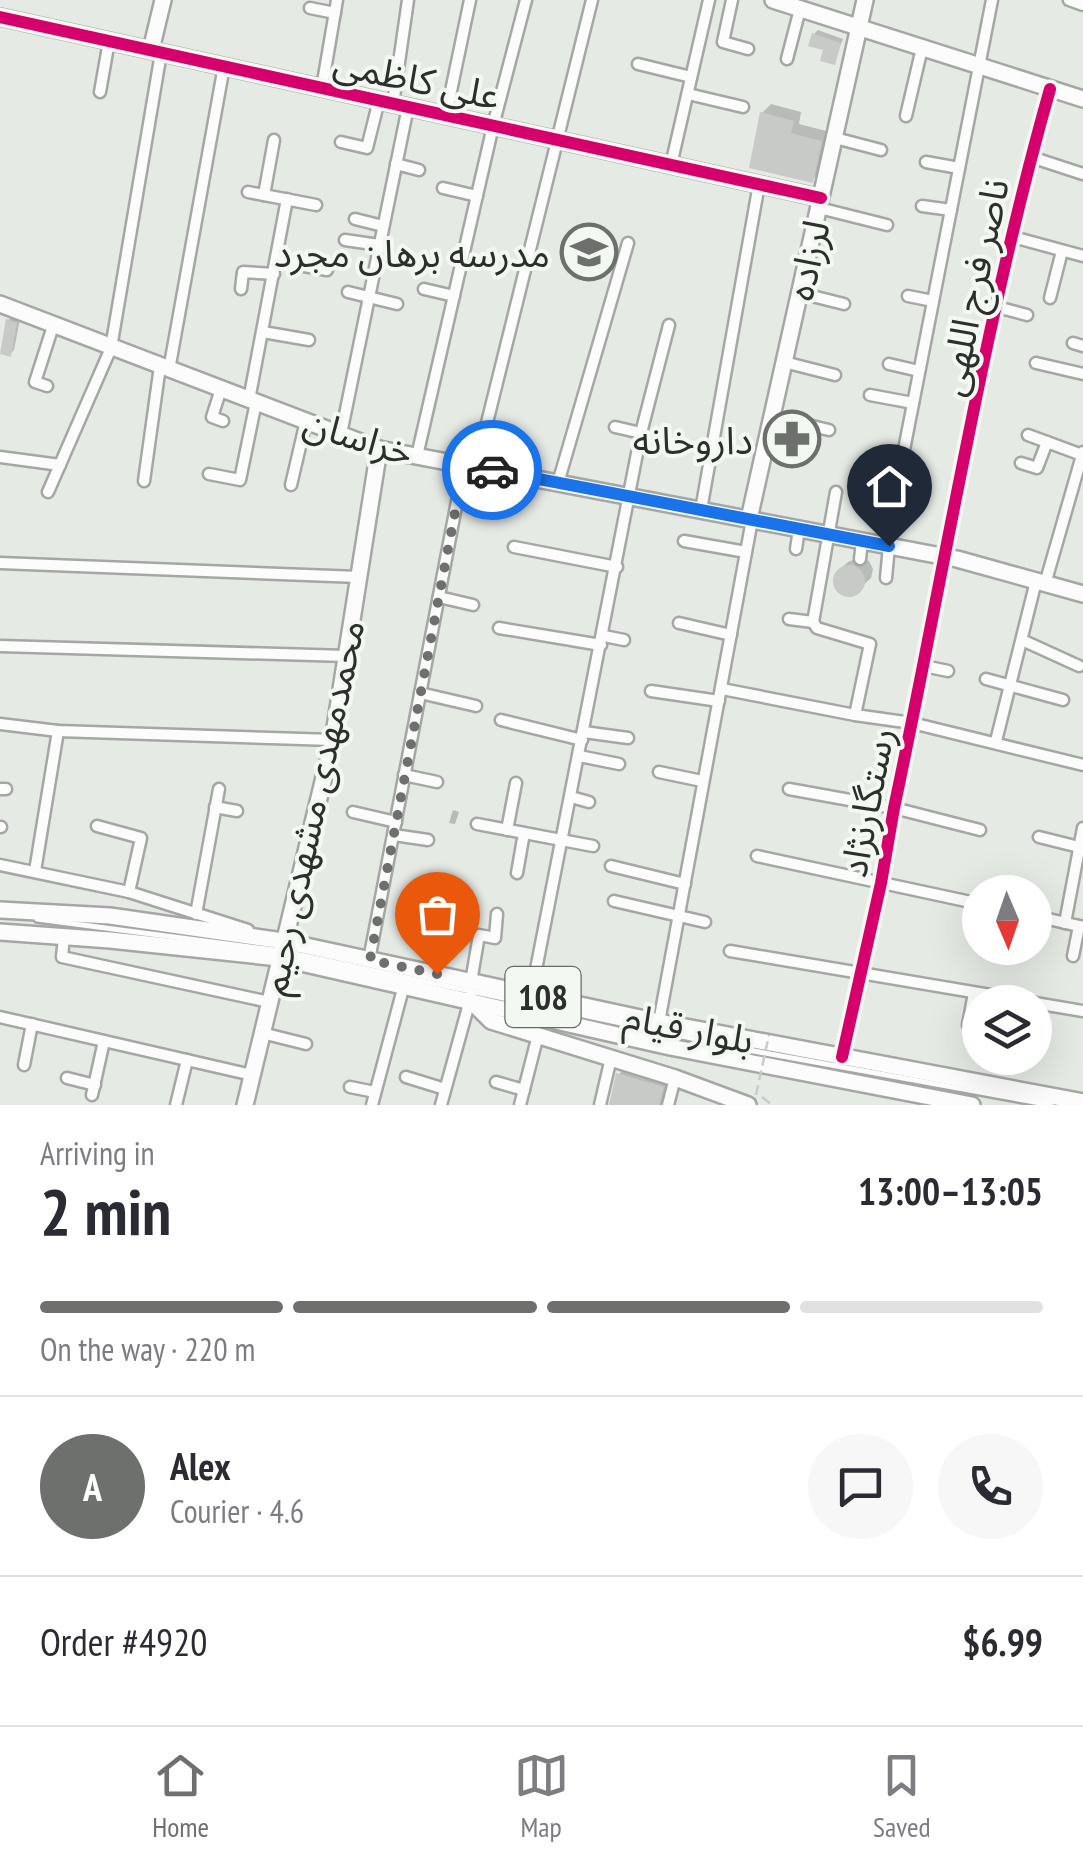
<!DOCTYPE html>
<meta charset="utf-8">
<style>
:root{--surface:#fff;--page:#f7f7f7;--text:#2b2b33;--muted:#7c7c81;--line:#e1e1e2;--accent:#6e706d}
body{margin:0;font-family:"PT Sans Narrow","Noto Sans Arabic",sans-serif;background:var(--page);color:var(--text);height:100vh;display:flex;flex-direction:column;font-size:38px;white-space:nowrap}
*{box-sizing:border-box;margin:0}
p{font-size:32px;color:var(--muted)}
.icon{flex:none;width:55px;height:55px;fill:none;stroke:currentColor;stroke-width:2;stroke-linecap:round;stroke-linejoin:round}
.map{position:relative;height:1105px;overflow:hidden}
.sheet{display:flex;flex-direction:column;background:var(--surface);flex:1}
.sheet>*{flex:none}
.needle{width:65px;rotate:178deg}
.tools{position:absolute;left:962px;top:875px;display:grid;gap:20px}
.tools a{display:grid;place-items:center;width:90px;height:90px;border-radius:50%;background:var(--surface);box-shadow:0 10px 40px #0002;font-size:50px}
.pin{position:absolute;display:grid;place-items:center;width:85px;height:85px;color:#fff;margin:-102px -42px;border-radius:50% 50% 50% 0;rotate:-45deg;box-shadow:0 0 10px #0007}
.pin .icon{rotate:45deg}
.courier{position:absolute;display:grid;place-items:center;width:100px;height:100px;margin:-50px;border:8px solid #1a73e8;border-radius:50%;background:#fff;color:#222;box-shadow:0 2px 12px #0007}
.head em{font-style:normal;font-weight:700}
.head div{display:flex;flex-direction:column-reverse}
.head{display:flex;align-items:center;justify-content:space-between;height:170px;padding:0 40px}
h1{font-size:65px;font-weight:700;line-height:75px}
.bar{display:grid;grid-template-columns:repeat(4,1fr);gap:15px 10px;align-content:center;height:120px;padding:0 40px}
.bar i{height:12px;border-radius:8px;background:var(--line)}
.bar .current{background:var(--accent)}
.bar p{grid-column:span 4}
.line{display:flex;align-items:center;gap:25px;padding:0 40px;border-top:2px solid var(--line)}
.line div{flex:1}
.round{display:grid;place-items:center;flex:none;width:105px;height:105px;border-radius:52px;background:var(--page)}
.dock{display:flex;justify-content:space-around;align-items:center;height:140px;border-top:2px solid var(--line);background:var(--surface);font-size:28px;color:var(--muted)}
.dock a{display:grid;justify-items:center;gap:5px}
.dock .current{color:var(--accent)}
.map>svg:first-child{display:block}
.shadow{fill:#0003}
.building{fill:#c7cac7}
.lines{fill:none;stroke-linecap:round;stroke-linejoin:round}
.lane-casing{stroke:#a5a7a4;stroke-width:10}
.street-casing{stroke:#a5a7a4;stroke-width:15}
.secondary-casing{stroke:#a5a7a4;stroke-width:20}
.primary-casing{stroke:#a5a7a4;stroke-width:20}
.path{stroke:#cacaca;stroke-width:2.5;stroke-dasharray:10 5;stroke-linecap:butt}
.lane{stroke:#fbfcfb;stroke-width:5}
.street{stroke:#fbfcfb;stroke-width:10}
.secondary{stroke:#fbfcfb;stroke-width:15}
.primary{stroke:#fbfcfb;stroke-width:15}
.path-bridge{stroke:#cacaca;stroke-width:2.5;stroke-dasharray:10 5;stroke-linecap:butt}
.cycleway-casing{stroke:#f3f8f2;stroke-width:19}
.cycleway{stroke:#d6006c;stroke-width:12}
.done{stroke:#6e706d;stroke-width:10;stroke-dasharray:0 18}
.route{stroke:#1a73e8;stroke-width:12}
.labels{text-anchor:middle;dominant-baseline:central;stroke-width:8;stroke-linejoin:round;paint-order:stroke}
.shield{fill:#f3f8f2;stroke:#686b68;stroke-width:2.5}
.shield-label{font-size:35px;font-weight:bold;fill:#2d2f2d}
.street-label{font-size:38px;fill:#2d2f2d;stroke:#f3f8f2}
.poi-label{font-size:38px;fill:#2d2f2d;stroke:#f3f8f2;text-anchor:end}
</style>
<div class="map">
<svg width="1083" height="1105" viewBox="0 0 1083 1105">
<rect width="100%" height="100%" fill="#e6eae5"/>
<!-- shadow -->
<g class="shadow">
<polygon points="818,30 843,39 834,62 814,34"/>
<polygon points="771,104 801,112 799,124 830,132 821,171 812,180 762,113"/>
<polygon points="12,316 20,319 14,350 10,354 8,320"/>
<polygon points="788,425 807,430 800,450 785,429"/>
<polygon points="861,557 869,561 873,569 871,578 853,594 840,592 835,585 838,571 848,562"/>
<polygon points="453,810 459,812 455,824 449,823"/>
<polygon points="628,1065 671,1078 665,1105 610,1105 619,1074"/>
</g>
<!-- building -->
<g class="building">
<polygon points="812,33 841,43 835,65 820,61 823,50 808,46"/>
<polygon points="760,112 794,121 791,133 822,141 813,183 749,168"/>
<polygon points="6,319 17,323 11,357 0,354"/>
<polygon points="782,428 804,433 800,453 778,448"/>
<circle cx="849" cy="581" r="16"/>
<polygon points="616,1073 664,1087 659,1105 609,1105"/>
</g>
<g class="lines">
<!-- lane casing -->
<g class="lane-casing">
<polyline id="lane" points="37,919 281,951 748,1050 1051,1105"/>
</g>
<!-- street casing -->
<g class="street-casing">
<g id="street">
<polyline points="732,0 723,42 748,49"/>
<polyline points="1069,0 1083,5"/>
<polyline points="310,8 335,13"/>
<polyline points="787,59 800,9"/>
<polyline points="638,64 691,77"/>
<polyline points="322,88 337,0"/>
<polyline points="100,92 109,41"/>
<polyline points="688,94 743,107"/>
<polyline points="393,104 408,0"/>
<polyline points="446,115 470,0"/>
<polyline points="906,116 922,48"/>
<polyline points="835,138 881,150"/>
<polyline points="341,142 367,148 379,100"/>
<polyline points="1031,157 1083,174"/>
<polyline points="926,162 959,168"/>
<polyline points="396,164 419,170"/>
<polyline points="671,165 709,0"/>
<polyline points="443,188 477,196"/>
<polyline points="248,192 316,205"/>
<polyline points="264,195 274,140"/>
<polyline points="922,206 951,210"/>
<polyline points="819,208 887,225"/>
<polyline points="355,219 383,226"/>
<polyline points="1013,237 1083,256"/>
<polyline points="345,240 379,245"/>
<polyline points="276,261 327,270"/>
<polyline points="241,289 243,272 274,274"/>
<polyline points="424,289 454,296"/>
<polyline points="348,292 397,304"/>
<polyline points="800,293 844,304"/>
<polyline points="908,296 933,301"/>
<polyline points="1050,298 1062,251"/>
<polyline points="997,307 1027,315"/>
<polyline points="263,332 309,340"/>
<polyline points="1073,343 1083,346"/>
<polyline points="784,362 835,375"/>
<polyline points="1036,363 1083,374"/>
<polyline points="889,364 919,371"/>
<polyline points="169,370 224,66"/>
<polyline points="47,386 35,382 53,326"/>
<polyline points="221,389 212,417 223,421"/>
<polyline points="870,395 913,403"/>
<polyline points="249,400 287,199"/>
<polyline points="774,417 829,430"/>
<polyline points="615,427 641,433"/>
<polyline points="341,434 408,107"/>
<polyline points="1028,435 1082,455"/>
<polyline points="417,456 493,126 526,0"/>
<polyline points="0,457 60,465"/>
<polyline points="902,460 992,0"/>
<polyline points="1021,463 1037,468 1047,442"/>
<polyline points="476,467 592,0"/>
<polyline points="209,474 240,480 256,402"/>
<polyline points="144,481 160,366"/>
<polyline points="558,483 628,243"/>
<polyline points="291,485 306,421"/>
<polyline points="48,492 111,348 161,53"/>
<polyline points="836,492 813,622 817,628 870,644 855,715"/>
<polyline points="701,510 759,184"/>
<polyline points="684,541 746,552"/>
<polyline points="514,547 617,567"/>
<polyline points="796,549 799,529"/>
<polyline points="860,559 862,541"/>
<polyline points="0,563 359,577"/>
<polyline points="886,578 889,546"/>
<polyline points="1045,584 1083,452"/>
<polyline points="439,597 473,605"/>
<polyline points="789,619 813,622"/>
<polyline points="679,623 731,635"/>
<polyline points="499,628 601,645"/>
<polyline points="604,636 624,640"/>
<polyline points="1022,640 1079,666"/>
<polyline points="0,646 347,656"/>
<polyline points="924,666 948,671"/>
<polyline points="986,679 1063,700"/>
<polyline points="722,689 855,715 912,723 1083,765"/>
<polyline points="651,691 719,701"/>
<polyline points="420,693 476,706"/>
<polyline points="501,720 582,740"/>
<polyline points="0,724 58,731 333,740"/>
<polyline points="584,732 628,738"/>
<polyline points="996,741 1036,581"/>
<polyline points="579,756 619,764"/>
<polyline points="659,772 702,781"/>
<polyline points="404,775 437,782"/>
<polyline points="0,789 6,789"/>
<polyline points="789,789 894,808 980,830"/>
<polyline points="571,797 589,802"/>
<polyline points="215,807 237,811"/>
<polyline points="353,812 396,822"/>
<polyline points="477,824 593,846"/>
<polyline points="97,826 141,838 129,892"/>
<polyline points="0,827 1,827"/>
<polyline points="507,830 516,783"/>
<polyline points="394,835 428,840"/>
<polyline points="1039,837 1079,847"/>
<polyline points="757,856 980,904"/>
<polyline points="0,865 129,892 248,930"/>
<polyline points="611,866 685,884"/>
<polyline points="35,871 58,731"/>
<polyline points="517,873 524,833"/>
<polyline points="614,901 705,922"/>
<polyline points="196,914 219,789"/>
<polyline points="1035,916 1083,927"/>
<polyline points="1065,923 1083,828"/>
<polyline points="64,937 62,957 269,1002"/>
<polyline points="730,951 1032,1002"/>
<polyline points="1073,956 1079,926"/>
<polyline points="369,960 464,465"/>
<polyline points="471,982 479,935 495,938 497,914"/>
<polyline points="531,995 641,433 669,325"/>
<polyline points="1035,1003 1083,1011"/>
<polyline points="0,1017 252,1075"/>
<polyline points="659,1022 752,520"/>
<polyline points="968,1025 974,993"/>
<polyline points="262,1033 306,1044"/>
<path d="M842,1057L881,883L894,808C945,569 983,325 1050,89"/>
<polyline points="24,1065 32,1024"/>
<polyline points="406,1077 445,1089"/>
<polyline points="67,1078 95,1085"/>
<polyline points="496,1082 524,1090"/>
<polyline points="350,1087 375,1092"/>
<polyline points="92,1095 104,1041"/>
<polyline points="176,1105 187,1060"/>
<polyline points="372,1105 404,985"/>
<polyline points="441,1105 470,1000"/>
<polyline points="520,1105 538,1035"/>
<polyline points="600,1105 611,1058"/>
<polyline points="668,1105 675,1078"/>
</g>
</g>
<!-- secondary casing -->
<g class="secondary-casing">
<g id="secondary">
<polyline points="773,0 1083,99"/>
<polyline points="0,17 821,198"/>
<polyline points="151,50 163,0"/>
<polyline points="0,304 379,449 957,559 1083,594"/>
<polyline points="749,519 865,0"/>
<polyline points="470,1000 491,1021 675,1078 748,1105"/>
<polyline points="245,1105 333,740 379,449"/>
</g>
</g>
<!-- primary casing -->
<g class="primary-casing">
<g id="primary">
<polyline points="0,910 110,916 283,941 659,1022 1083,1102"/>
<polyline points="0,932 110,940 279,958 670,1047 972,1105"/>
</g>
</g>
<!-- path -->
<g class="path">
<polyline points="867,453 890,458"/>
<polyline points="888,532 900,471"/>
<polyline points="762,1097 772,1105"/>
</g>
<!-- lane -->
<use href="#lane" class="lane"/>
<!-- street -->
<use href="#street" class="street"/>
<!-- secondary -->
<use href="#secondary" class="secondary"/>
<!-- primary -->
<use href="#primary" class="primary"/>
<!-- path-bridge -->
<polyline class="path-bridge" points="756,1095 769,1035"/>
<!-- cycleway casing -->
<g class="cycleway-casing">
<g id="cycleway">
<polyline points="0,17 821,198"/>
<path d="M842,1057L881,883L894,808C945,569 983,325 1050,89"/>
</g>
</g>
<!-- cycleway -->
<use href="#cycleway" class="cycleway"/>
</g>
<g class="lines">
<!-- done -->
<polyline class="done" points="437,974 370,960 464,465 492,470"/>
<!-- route -->
<polyline class="route" points="492,470 889,546"/>
</g>
<!-- icons -->
<defs>
<g id="school-ring" transform="scale(2.875)"><circle r="9.5" fill="#f3f8f2" stroke="#6e706d" stroke-width="1.5"/><path d="M0-5L7-2L0 1L-7-2ZM-4 1L0 2.5L4 1V4Q0 6-4 4Z" fill="#6e706d"/></g>
<g id="pharmacy-ring" transform="scale(2.875)"><circle r="9.5" fill="#f3f8f2" stroke="#6e706d" stroke-width="1.5"/><path d="M-2-6h4v4h4v4h-4v4h-4v-4h-4v-4h4Z" fill="#6e706d"/></g>
</defs>
<g fill-rule="evenodd">
<use href="#school-ring" x="589" y="252"/>
<use href="#pharmacy-ring" x="792" y="439"/>
</g>
<g class="labels">
<!-- shield labels -->
<rect class="shield" x="505.5" y="967" width="75" height="60" rx="8"/>
<g class="shield-label">
<text x="543" y="997">108</text>
</g>
<!-- street labels -->
<g class="street-label">
<text transform="translate(417 78) rotate(12)">علی کاظمی</text>
<text transform="translate(807 260) rotate(-77)">لرزاده</text>
<text transform="translate(972 287) rotate(-78)">ناصر فرج اللهی</text>
<text transform="translate(359 436) rotate(17)">خراسان</text>
<text transform="translate(866 802) rotate(-79)">رستگارنژاد</text>
<text transform="translate(311 807) rotate(-78)">محمدمهدی مشهدی رحیم</text>
<text transform="translate(689 1027) rotate(11)">بلوار قیام</text>
</g>
<!-- poi labels -->
<g class="poi-label">
<text x="550" y="252">مدرسه برهان مجرد</text>
<text x="753" y="439">داروخانه</text>
</g>
</g>
</svg>
<div class="tools">
<a><svg class="needle" viewBox="-14 -14 28 28"><path d="M0-13l5 13h-10z" fill="#e53935"/><path d="M0 13l5-13h-10z" fill="#7c7c81"/></svg></a>
<a><svg class="icon" aria-label="layers" viewBox="0 0 24 24"><path d="M12 4l9 5-9 5-9-5zM3 14l9 5 9-5"/></svg></a>
</div>
<div class="pin" style="left:437px;top:974px;background:#ea580c"><svg class="icon" aria-label="bag" viewBox="0 0 24 24"><path d="M5 8h14l-1 12H6zM9 8a3 3 0 0 1 6 0"/></svg></div>
<div class="pin" style="left:889px;top:546px;background:#1f2937"><svg class="icon" aria-label="home" viewBox="0 0 24 24"><path d="M3 11l9-7 9 7M6 9v11h12V9"/></svg></div>
<div class="courier" style="left:492px;top:470px"><svg class="icon" aria-label="car" viewBox="0 0 24 24"><path d="M5 17H2v-5l4-1 3-4h7l3 4 3 1v5h-3M9 17h6M6 11h13"/><circle cx="7" cy="17" r="2"/><circle cx="17" cy="17" r="2"/></svg></div>
</div>
<section class="sheet">
<div class="head"><div><h1>2 min</h1><p>Arriving in</p></div><em>13:00–13:05</em></div>
<div class="bar"><i class="current"></i><i class="current"></i><i class="current"></i><i></i><p>On the way · 220 m</p></div>
<div class="line" style="height:180px"><b class="round" style="background:var(--accent);color:#fff">A</b><div><b>Alex</b><p>Courier · 4.6</p></div><a class="round"><svg class="icon" aria-label="chat" viewBox="0 0 24 24"><path d="M4 5h16v11H9l-5 4z"/></svg></a><a class="round"><svg class="icon" aria-label="phone" viewBox="0 0 24 24"><path d="M5 4h4l2 5-3 2q2 4 5 5l2-3 5 2v4C11 20 4 13 5 4z"/></svg></a></div>
<div class="line" style="height:130px"><div>Order #4920</div><b>$6.99</b></div>
</section>
<nav class="dock">
<a class="current"><svg class="icon" aria-label="home" viewBox="0 0 24 24"><path d="M3 11l9-7 9 7M6 9v11h12V9"/></svg>Home</a>
<a><svg class="icon" aria-label="map" viewBox="0 0 24 24"><path d="M3 6l6-2 6 2 6-2v14l-6 2-6-2-6 2zM9 4v14M15 6v14"/></svg>Map</a>
<a><svg class="icon" aria-label="saved" viewBox="0 0 24 24"><path d="M7 4h10v16l-5-4-5 4z"/></svg>Saved</a>
</nav>
